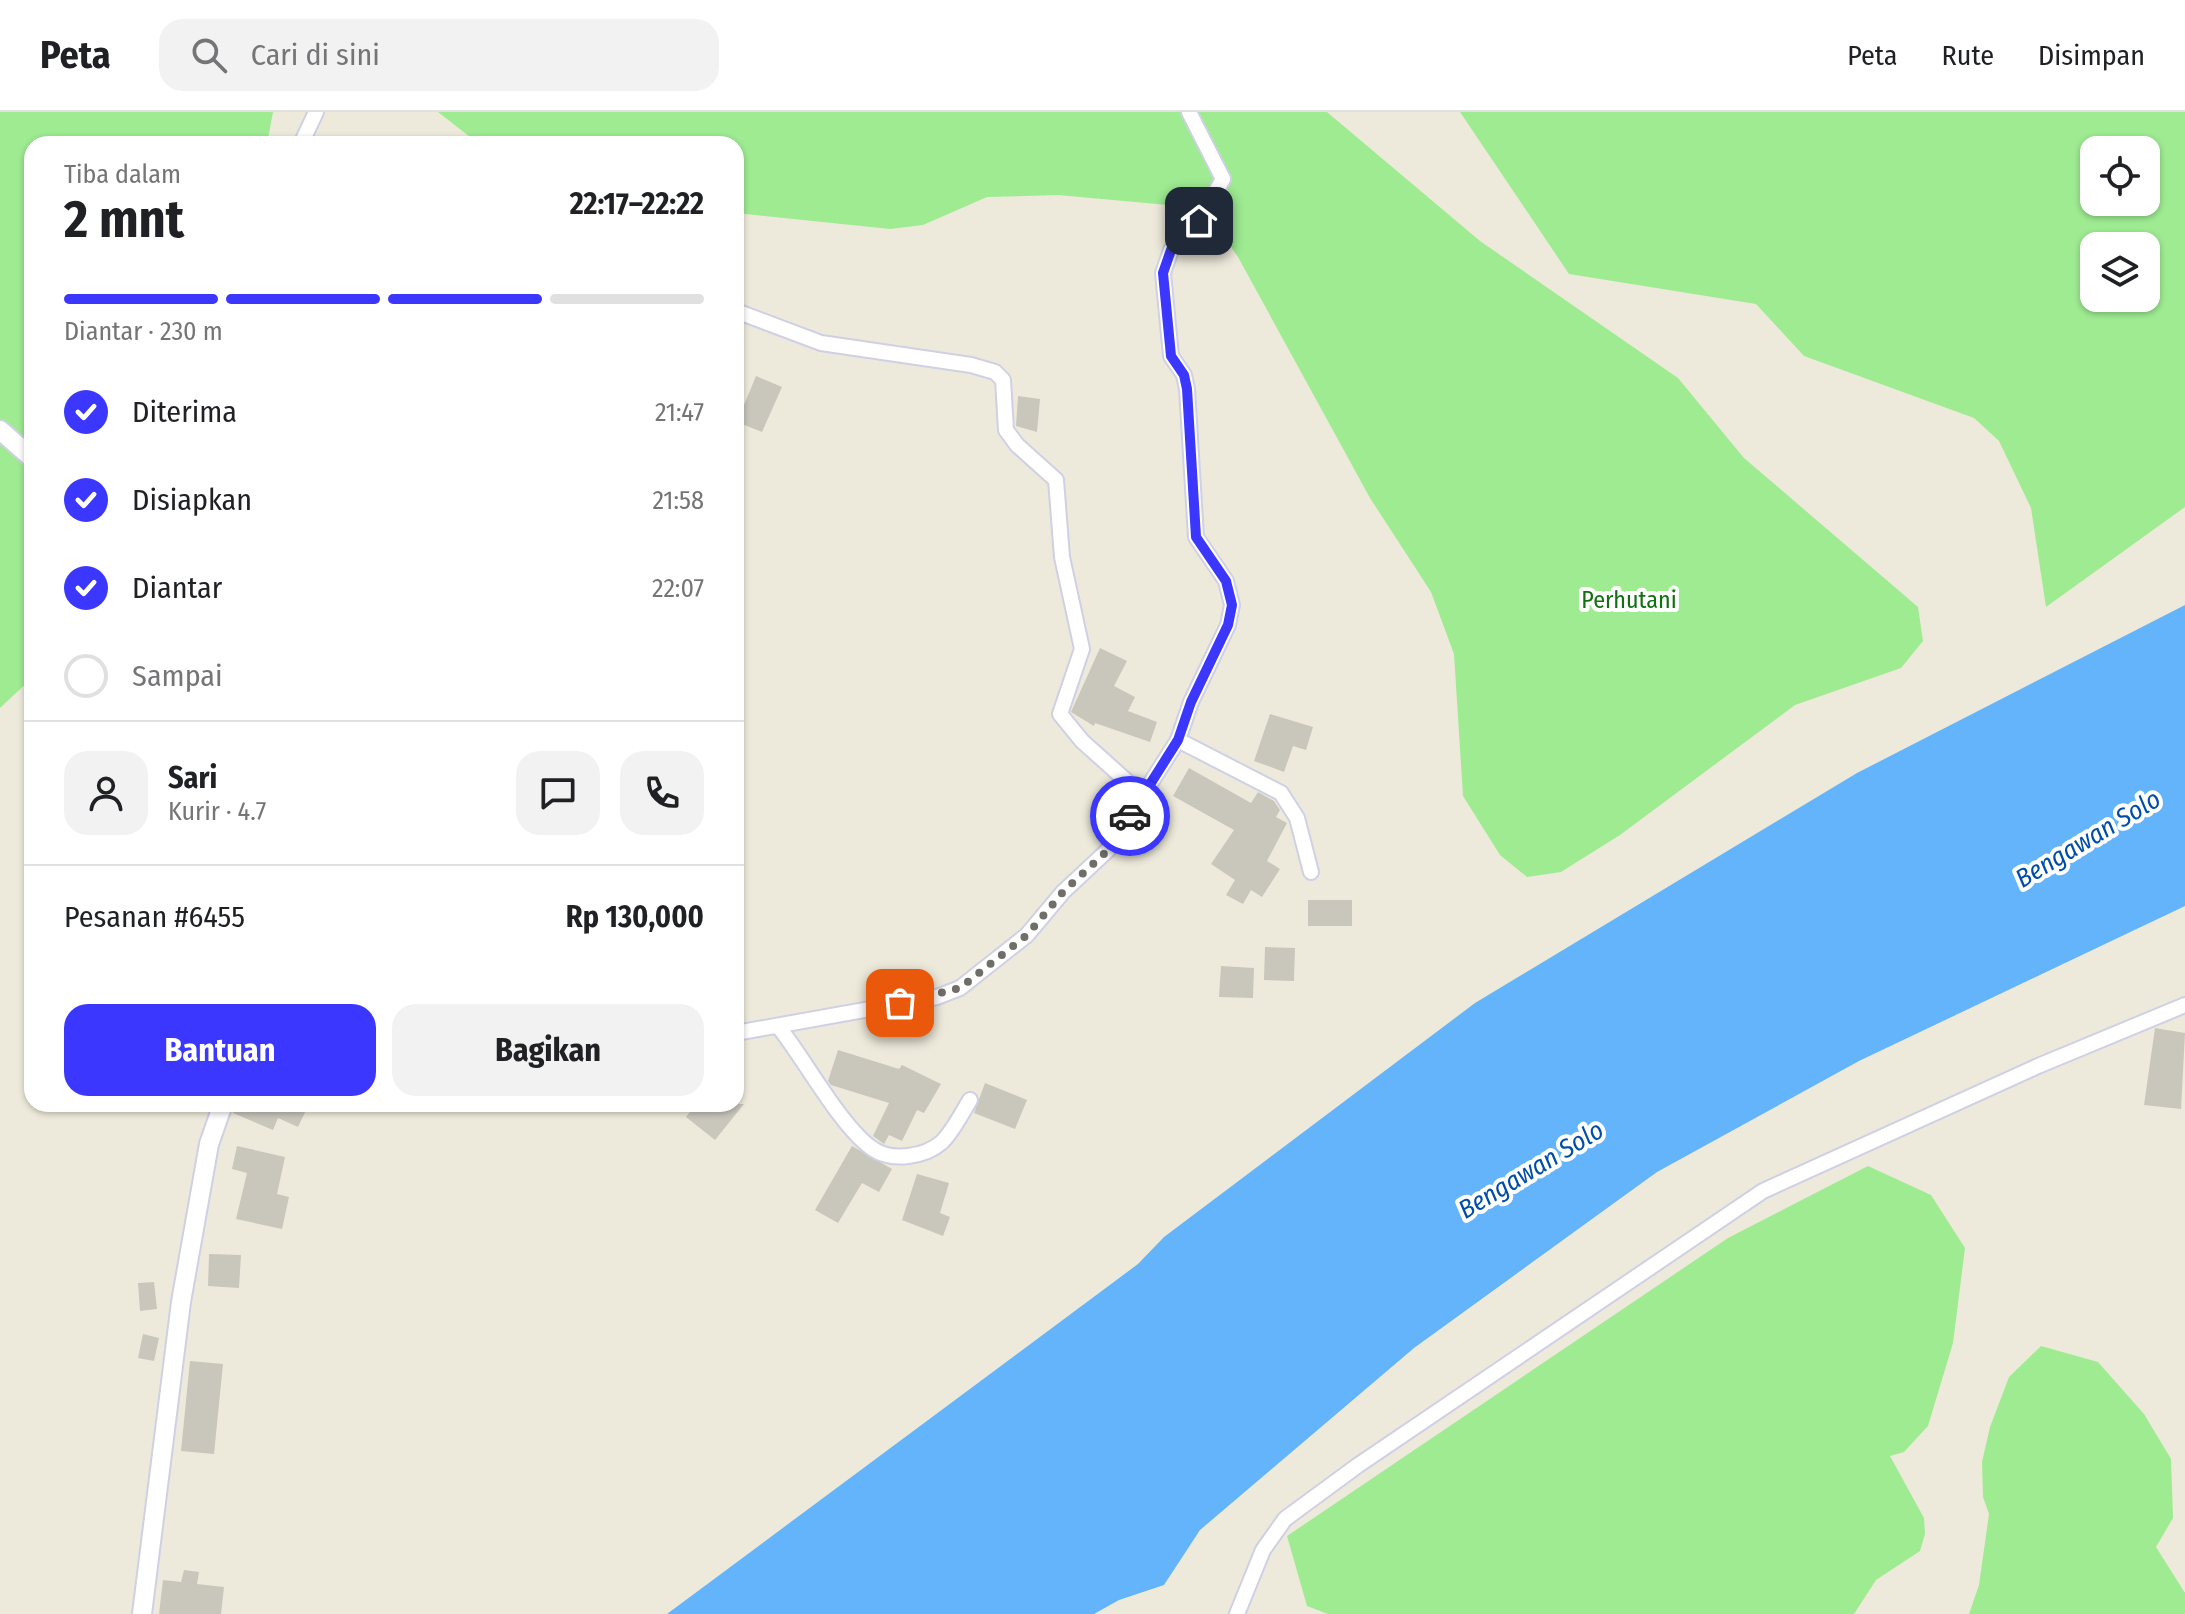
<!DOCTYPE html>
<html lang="id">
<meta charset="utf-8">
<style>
:root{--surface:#fff;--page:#f2f2f2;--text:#202124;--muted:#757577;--line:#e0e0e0;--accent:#3b37ff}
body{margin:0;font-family:"Fira Sans Condensed",sans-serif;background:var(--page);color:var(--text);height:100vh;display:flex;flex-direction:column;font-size:30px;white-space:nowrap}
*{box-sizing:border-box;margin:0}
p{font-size:26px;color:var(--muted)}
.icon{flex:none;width:44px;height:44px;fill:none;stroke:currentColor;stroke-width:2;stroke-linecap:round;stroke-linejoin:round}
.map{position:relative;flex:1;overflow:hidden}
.details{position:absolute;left:24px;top:24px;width:720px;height:976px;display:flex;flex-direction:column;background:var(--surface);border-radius:24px;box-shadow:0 2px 6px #0004}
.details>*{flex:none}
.buttons{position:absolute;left:2080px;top:24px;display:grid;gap:16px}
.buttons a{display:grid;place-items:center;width:80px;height:80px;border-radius:16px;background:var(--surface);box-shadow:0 2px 6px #0004;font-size:40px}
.pin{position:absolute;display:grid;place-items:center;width:68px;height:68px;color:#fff;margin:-34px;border-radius:16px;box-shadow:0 4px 12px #0006}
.courier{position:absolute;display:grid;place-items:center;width:80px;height:80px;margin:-40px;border:6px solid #3b37ff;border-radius:50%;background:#fff;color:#222;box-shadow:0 2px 10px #0007}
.overview em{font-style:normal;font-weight:700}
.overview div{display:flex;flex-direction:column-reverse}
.overview{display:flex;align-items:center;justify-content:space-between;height:136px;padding:0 40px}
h1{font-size:52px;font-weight:700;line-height:60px}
.bar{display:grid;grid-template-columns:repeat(4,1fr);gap:12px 8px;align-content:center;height:96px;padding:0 40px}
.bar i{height:10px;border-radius:6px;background:var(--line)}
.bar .on{background:var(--accent)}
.bar p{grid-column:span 4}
.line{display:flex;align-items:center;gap:20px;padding:0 40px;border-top:2px solid var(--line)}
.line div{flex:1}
.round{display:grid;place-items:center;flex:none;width:84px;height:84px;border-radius:24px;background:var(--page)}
ol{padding:0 40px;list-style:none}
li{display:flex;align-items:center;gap:24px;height:88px}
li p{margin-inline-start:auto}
li .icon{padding:8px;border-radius:50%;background:var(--accent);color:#fff;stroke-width:4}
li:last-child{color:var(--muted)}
li i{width:44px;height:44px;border:4px solid var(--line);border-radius:50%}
.primary-button{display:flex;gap:16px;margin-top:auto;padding:16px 40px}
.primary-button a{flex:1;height:92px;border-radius:24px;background:var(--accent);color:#fff;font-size:32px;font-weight:700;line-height:92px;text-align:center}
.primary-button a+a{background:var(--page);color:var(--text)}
header{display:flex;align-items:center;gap:48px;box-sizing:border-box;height:112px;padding:0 40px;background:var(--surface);border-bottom:2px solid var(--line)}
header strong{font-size:38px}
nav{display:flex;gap:44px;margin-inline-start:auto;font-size:28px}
.search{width:560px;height:72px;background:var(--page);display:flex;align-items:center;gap:20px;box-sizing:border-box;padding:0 28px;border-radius:24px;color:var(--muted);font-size:30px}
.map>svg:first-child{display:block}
.green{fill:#9eeb92;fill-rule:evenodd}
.water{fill:#63b4fb}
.building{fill:#c9c6bb}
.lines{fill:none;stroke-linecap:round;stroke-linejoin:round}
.minor-casing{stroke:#d0d0e5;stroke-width:18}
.tertiary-casing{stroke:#d0d0e5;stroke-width:22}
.minor{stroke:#fff;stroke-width:14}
.tertiary{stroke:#fff;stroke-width:18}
.done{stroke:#6f6e69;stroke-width:8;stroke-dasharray:0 14.4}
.route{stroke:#3b37ff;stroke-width:10}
.labels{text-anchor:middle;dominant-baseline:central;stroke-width:8;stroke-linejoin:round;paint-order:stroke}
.park-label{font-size:24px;fill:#137012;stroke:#fff}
.water-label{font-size:26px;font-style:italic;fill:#004da9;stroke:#fff}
</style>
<header>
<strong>Peta</strong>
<div class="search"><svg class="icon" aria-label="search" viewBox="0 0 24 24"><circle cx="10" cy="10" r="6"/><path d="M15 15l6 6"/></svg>Cari di sini</div>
<nav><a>Peta</a><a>Rute</a><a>Disimpan</a></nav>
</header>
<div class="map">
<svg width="2185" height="1502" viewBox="0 0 2185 1502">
<rect width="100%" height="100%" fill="#eeeadb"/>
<!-- green -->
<g class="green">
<polygon points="0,0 273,0 267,32 32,32 32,566 0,596"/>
<polygon points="438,0 1327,0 1480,129 1678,266 1744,346 1918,495 1923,529 1901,556 1795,593 1620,723 1561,760 1527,765 1500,743 1463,684 1454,542 1431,480 1370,386 1238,145 1217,115 1168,93 1058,83 987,85 923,113 890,117 736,101 736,32 479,32"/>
<path d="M1460,0H2185V395L2046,495L2031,396L1999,329L1974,306L1804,244L1756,192L1569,162ZM2146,38V90H2094V38ZM2146,134V186H2094V134Z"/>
<polygon points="1868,1054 1931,1083 1965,1136 1953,1231 1928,1314 1904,1340 1890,1344 1924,1406 1925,1422 1920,1439 1876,1468 1854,1502 1328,1502 1307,1494 1287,1424 1728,1126"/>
<polygon points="2041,1234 2098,1250 2144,1302 2171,1347 2173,1406 2156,1435 2185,1481 2185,1502 1969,1502 1979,1473 1989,1402 1983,1385 1982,1350 1990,1315 2009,1265"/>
</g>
<!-- water -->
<polygon class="water" points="2185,493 2185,794 1859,949 1657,1060 1414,1236 1200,1418 1164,1473 1119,1488 1094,1502 667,1502 1138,1152 1164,1125 1475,891 1857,661"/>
<!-- building -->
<g class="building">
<polygon points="756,264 782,275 762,320 737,310"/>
<polygon points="1018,284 1040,287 1037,320 1016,314"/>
<polygon points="1100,536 1127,549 1114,574 1135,585 1128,599 1157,610 1150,630 1095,611 1094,614 1071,600"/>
<polygon points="1270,602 1313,615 1306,638 1293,634 1284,660 1254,649"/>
<polygon points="1189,656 1251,691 1258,680 1274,689 1280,698 1276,705 1287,711 1267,749 1280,757 1262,785 1251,778 1243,792 1226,783 1235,768 1211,752 1234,718 1173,684"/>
<rect x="1308" y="788" width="44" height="26"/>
<polygon points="1265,835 1295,836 1294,869 1264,868"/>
<polygon points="1221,854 1254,856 1253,886 1219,885"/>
<polygon points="2155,916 2185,921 2181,997 2144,993"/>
<polygon points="838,938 899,957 902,953 941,972 924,1001 917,998 902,1029 889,1023 884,1032 873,1024 889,991 831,973 828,969"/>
<polygon points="985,971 1027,988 1015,1017 974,1001"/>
<polygon points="235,992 309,992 298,1015 278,1006 273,1018 233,1001"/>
<polygon points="696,992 744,992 715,1028 686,1005"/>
<polygon points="237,1034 285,1045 277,1082 289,1085 282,1117 236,1107 247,1061 232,1057"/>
<polygon points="852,1034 892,1057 879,1080 862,1071 838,1111 815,1098"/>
<polygon points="917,1062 949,1071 940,1101 950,1105 943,1124 902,1108"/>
<polygon points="209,1142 241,1143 239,1176 208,1174"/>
<polygon points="154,1170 157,1197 140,1199 138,1171"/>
<polygon points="143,1222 159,1226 154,1249 138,1246"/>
<polygon points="190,1249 223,1252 214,1342 181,1339"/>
<polygon points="184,1458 199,1460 197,1472 224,1475 221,1502 159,1502 163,1468 181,1470"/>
</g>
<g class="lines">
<!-- minor casing -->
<g class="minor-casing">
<g id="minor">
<polyline points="301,32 316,0"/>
<polyline points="736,199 821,231 971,253 995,260 1003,268 1006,318 1017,333 1056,368 1062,445 1082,537 1060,602 1082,629 1141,682"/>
<polyline points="1178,628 1281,681 1297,706 1311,760"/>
<path d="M778,914C804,946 842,1017 873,1037C892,1050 925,1045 942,1030C953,1019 962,1001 970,988"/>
<polyline points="736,921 937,885 960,876 1027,823 1063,780 1108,738 1178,628 1191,590 1228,513 1232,493 1226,469 1196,425 1187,277 1184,263 1171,244 1163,161 1171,138 1199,109 1223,67 1189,0"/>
<polyline points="1237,1502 1263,1438 1285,1407 1357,1354 1763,1079 2038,954 2185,893"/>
</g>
</g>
<!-- tertiary casing -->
<g class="tertiary-casing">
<g id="tertiary">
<polyline points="0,318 32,346"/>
<polyline points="142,1502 181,1190 209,1032 223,992"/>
</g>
</g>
<!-- minor -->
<use href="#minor" class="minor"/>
<!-- tertiary -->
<use href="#tertiary" class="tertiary"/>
</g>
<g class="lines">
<!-- done -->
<polyline class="done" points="900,891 960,876 1027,823 1063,780 1108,738 1130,704"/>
<!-- route -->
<polyline class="route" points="1130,704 1178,628 1191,590 1228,513 1232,493 1226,469 1196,425 1187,277 1184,263 1171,244 1163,161 1171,138 1199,109"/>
</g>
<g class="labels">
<!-- park labels -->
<g class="park-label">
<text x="1629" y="488">Perhutani</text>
</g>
<!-- water labels -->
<g class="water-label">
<text transform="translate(2088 727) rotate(-31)">Bengawan Solo</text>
<text transform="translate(1531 1058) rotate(-31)">Bengawan Solo</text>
</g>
</g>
</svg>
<div class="buttons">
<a><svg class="icon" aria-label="locate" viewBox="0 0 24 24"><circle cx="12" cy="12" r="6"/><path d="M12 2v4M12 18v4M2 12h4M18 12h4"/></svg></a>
<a><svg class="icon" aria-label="layers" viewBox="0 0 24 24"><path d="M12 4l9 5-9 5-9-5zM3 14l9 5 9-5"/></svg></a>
</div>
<div class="pin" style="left:900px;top:891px;background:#ea580c"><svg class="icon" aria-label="bag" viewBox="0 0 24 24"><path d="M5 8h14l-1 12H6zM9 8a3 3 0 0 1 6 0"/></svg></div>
<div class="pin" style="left:1199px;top:109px;background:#1f2937"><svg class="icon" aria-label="home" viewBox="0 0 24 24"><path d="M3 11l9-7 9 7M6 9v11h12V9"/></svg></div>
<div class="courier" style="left:1130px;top:704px"><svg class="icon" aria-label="car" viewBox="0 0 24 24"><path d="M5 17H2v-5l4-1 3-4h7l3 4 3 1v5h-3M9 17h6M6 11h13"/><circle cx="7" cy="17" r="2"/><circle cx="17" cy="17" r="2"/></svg></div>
<section class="details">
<div class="overview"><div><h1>2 mnt</h1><p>Tiba dalam</p></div><em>22:17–22:22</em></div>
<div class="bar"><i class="on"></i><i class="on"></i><i class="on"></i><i></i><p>Diantar · 230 m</p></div>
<ol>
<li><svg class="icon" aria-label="check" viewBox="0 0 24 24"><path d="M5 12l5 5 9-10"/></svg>Diterima<p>21:47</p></li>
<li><svg class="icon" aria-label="check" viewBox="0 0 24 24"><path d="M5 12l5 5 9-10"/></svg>Disiapkan<p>21:58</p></li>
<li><svg class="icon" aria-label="check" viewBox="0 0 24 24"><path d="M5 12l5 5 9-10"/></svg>Diantar<p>22:07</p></li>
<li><i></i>Sampai</li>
</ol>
<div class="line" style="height:144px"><a class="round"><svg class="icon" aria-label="person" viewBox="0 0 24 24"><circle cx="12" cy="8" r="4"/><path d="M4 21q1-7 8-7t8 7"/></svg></a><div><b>Sari</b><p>Kurir · 4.7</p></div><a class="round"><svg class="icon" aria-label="chat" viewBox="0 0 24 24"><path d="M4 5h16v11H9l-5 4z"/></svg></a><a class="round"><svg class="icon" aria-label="phone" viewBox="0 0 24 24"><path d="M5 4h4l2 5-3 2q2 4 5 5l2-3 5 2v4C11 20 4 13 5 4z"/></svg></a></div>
<div class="line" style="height:104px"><div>Pesanan #6455</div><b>Rp 130,000</b></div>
<div class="primary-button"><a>Bantuan</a><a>Bagikan</a></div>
</section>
</div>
